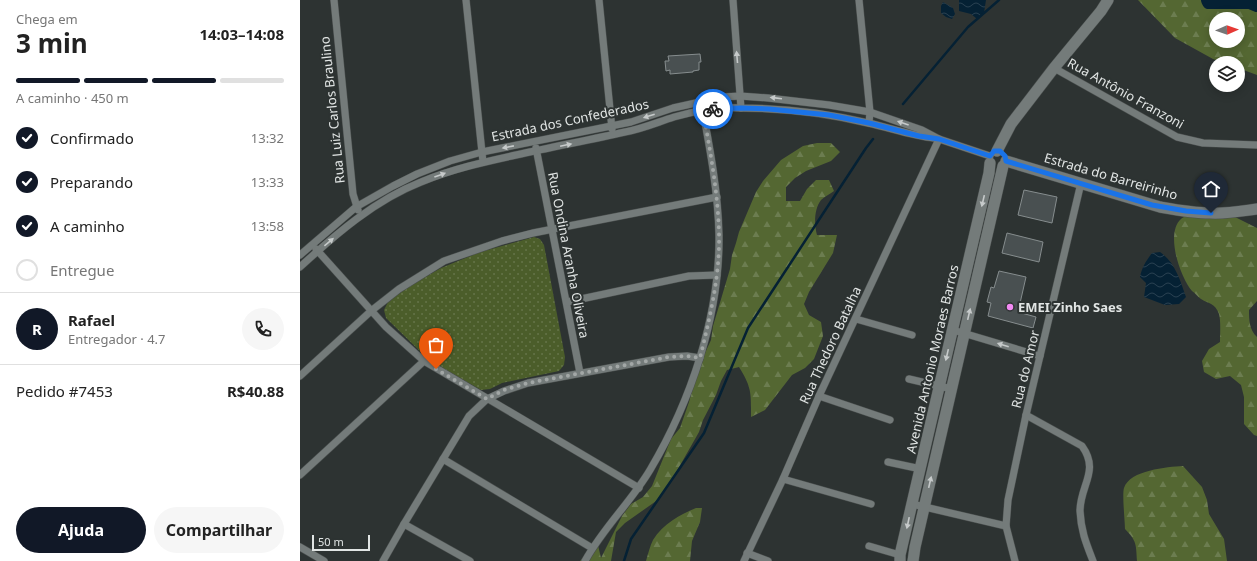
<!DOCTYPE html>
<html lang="pt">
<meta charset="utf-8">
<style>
:root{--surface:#fff;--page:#f6f6f6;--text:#222;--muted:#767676;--line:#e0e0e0;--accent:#111827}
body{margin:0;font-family:"Noto Sans",sans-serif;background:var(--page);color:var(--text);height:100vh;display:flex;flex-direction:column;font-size:15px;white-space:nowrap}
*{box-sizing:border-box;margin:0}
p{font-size:13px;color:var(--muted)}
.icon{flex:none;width:22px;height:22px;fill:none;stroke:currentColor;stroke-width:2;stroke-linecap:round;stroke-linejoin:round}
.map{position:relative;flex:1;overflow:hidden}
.drawer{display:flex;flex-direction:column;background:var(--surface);width:300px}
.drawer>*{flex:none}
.needle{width:26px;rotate:88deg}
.tools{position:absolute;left:909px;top:12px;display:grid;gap:8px}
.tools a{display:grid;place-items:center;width:36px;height:36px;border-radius:50%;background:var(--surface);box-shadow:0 2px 10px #0003;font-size:20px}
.scale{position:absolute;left:12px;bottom:10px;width:58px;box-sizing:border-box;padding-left:4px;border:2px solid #e1e5e4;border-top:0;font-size:11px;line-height:14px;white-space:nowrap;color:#e1e5e4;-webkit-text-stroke:3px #2d3332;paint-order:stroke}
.pin{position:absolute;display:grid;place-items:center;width:34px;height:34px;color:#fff;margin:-41px -17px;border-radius:50% 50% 50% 0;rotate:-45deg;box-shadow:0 0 4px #0007}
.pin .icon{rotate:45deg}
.courier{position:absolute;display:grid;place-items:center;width:40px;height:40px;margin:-20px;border:3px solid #1a73e8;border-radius:50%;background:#fff;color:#222;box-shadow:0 1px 5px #0007}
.head em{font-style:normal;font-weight:700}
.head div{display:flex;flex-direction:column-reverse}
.head{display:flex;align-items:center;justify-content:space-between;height:68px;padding:0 16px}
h1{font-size:26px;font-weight:700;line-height:30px}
.bar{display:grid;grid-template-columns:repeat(4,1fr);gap:6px 4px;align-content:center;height:48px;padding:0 16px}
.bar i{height:5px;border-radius:3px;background:var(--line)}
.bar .selected{background:var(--accent)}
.bar p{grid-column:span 4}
.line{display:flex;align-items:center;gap:10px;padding:0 16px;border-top:1px solid var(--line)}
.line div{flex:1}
.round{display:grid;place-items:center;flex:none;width:42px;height:42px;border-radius:21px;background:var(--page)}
ol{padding:0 16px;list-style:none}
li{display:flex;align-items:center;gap:12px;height:44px}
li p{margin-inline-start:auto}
li .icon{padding:4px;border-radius:50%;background:var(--accent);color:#fff;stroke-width:4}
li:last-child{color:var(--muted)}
li i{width:22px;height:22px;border:2px solid var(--line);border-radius:50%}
.action{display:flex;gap:8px;margin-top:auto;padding:8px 16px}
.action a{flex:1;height:46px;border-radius:24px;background:var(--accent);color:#fff;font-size:16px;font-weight:700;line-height:46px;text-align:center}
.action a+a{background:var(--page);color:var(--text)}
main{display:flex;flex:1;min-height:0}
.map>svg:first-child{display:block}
.grass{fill:url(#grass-dots)}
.forest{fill:url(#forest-firs);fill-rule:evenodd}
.water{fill:url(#water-waves)}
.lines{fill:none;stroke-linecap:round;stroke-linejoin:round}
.stream{stroke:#052134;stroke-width:2.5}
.river{stroke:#052134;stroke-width:14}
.building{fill:#495051;stroke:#868d8e}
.street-casing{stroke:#4a4f4e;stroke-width:8}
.secondary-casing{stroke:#4a4f4e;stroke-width:12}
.street{stroke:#747b7a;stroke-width:7}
.secondary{stroke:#747b7a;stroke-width:11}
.oneway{fill:#c6caca}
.done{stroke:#a2a7a6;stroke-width:4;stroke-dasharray:0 7.2}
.route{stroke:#1a73e8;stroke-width:5}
.poi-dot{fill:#f28af3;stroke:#2d3332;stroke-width:1.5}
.labels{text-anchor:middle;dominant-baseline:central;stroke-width:4;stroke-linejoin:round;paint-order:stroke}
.street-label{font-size:13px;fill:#e1e5e4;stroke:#2d3332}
.poi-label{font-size:13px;font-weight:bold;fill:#e1e5e4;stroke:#2d3332;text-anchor:start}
</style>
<main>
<section class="drawer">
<div class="head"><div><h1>3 min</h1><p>Chega em</p></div><em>14:03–14:08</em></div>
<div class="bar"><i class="selected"></i><i class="selected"></i><i class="selected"></i><i></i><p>A caminho · 450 m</p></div>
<ol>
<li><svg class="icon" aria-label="check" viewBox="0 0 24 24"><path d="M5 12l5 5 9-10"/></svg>Confirmado<p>13:32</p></li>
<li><svg class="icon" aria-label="check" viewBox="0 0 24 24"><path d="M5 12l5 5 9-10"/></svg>Preparando<p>13:33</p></li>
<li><svg class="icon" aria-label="check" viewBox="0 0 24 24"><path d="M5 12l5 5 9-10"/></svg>A caminho<p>13:58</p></li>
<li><i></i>Entregue</li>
</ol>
<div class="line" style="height:72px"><b class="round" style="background:var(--accent);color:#fff">R</b><div><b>Rafael</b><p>Entregador · 4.7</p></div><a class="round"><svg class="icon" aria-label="phone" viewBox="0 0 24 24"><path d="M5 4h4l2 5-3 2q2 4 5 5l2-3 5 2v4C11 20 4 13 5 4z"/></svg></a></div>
<div class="line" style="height:52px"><div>Pedido #7453</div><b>R$40.88</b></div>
<div class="action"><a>Ajuda</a><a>Compartilhar</a></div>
</section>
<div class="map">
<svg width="957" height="561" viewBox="0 0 957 561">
<defs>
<pattern id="grass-dots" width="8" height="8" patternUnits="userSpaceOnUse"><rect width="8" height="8" fill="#4b5d2a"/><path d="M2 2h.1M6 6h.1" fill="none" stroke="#657449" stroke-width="1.8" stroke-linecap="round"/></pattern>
<pattern id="forest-firs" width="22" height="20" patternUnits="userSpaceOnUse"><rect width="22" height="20" fill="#546732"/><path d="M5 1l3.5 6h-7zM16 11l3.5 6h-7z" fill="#6c7d50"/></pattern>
<pattern id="water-waves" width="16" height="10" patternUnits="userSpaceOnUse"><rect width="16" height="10" fill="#052134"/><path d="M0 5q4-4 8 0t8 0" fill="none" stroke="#294151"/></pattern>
</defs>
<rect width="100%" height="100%" fill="#2d3332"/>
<!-- grass -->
<polygon class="grass" points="234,237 240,239 244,245 265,357 264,365 259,371 202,383 190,389 181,390 130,361 86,318 84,310 88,302 109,286 141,268 180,252"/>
<!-- forest -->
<g class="forest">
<path d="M838,0H957V75L938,68V63H924L913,59L875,38ZM916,19H938V41H916Z"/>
<path d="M517,143H531L540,152L531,161L506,171L495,178L486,187V201H500L507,189L516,180H529L534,191C530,194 524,197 521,200C514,209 514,225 517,235H537L533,253L509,292L504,304L509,315L521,322L523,336L514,359L505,368L492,375L465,410L451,417C451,393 452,388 439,367L427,370L421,381L416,395L403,420L399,432L370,483L359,499L325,523L316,532L311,561H280L297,541L301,558L322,516L331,504L343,497L352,486L371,439L380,428L389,402L398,368L411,340L413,326L430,269L432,255L436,243L439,232L456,192L463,181L481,160L503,146Z"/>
<path d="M892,214L933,216L957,228V301L949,310C949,319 949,330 957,337V436L954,435L944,424V397L941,385L930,376L916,379L904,372L902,361L909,349L920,342C920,335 921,321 919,314C915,303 909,304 901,299C898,297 895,293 892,291C880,277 865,233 881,219C883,217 889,215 892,214Z"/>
<path d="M883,466L902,487L907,500L909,514L924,539L927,561H837C836,545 837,541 825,529C825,522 822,494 824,488C830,470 867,467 883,466Z"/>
<path d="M396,508H402L400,522L392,541L390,561H346C348,554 350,546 353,540C363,524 379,515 396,508Z"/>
</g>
<!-- water -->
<g class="water">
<polygon points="659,0 686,0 684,13 677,19 671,14 659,11"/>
<polygon points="643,2 653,8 655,14 652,19 646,17 641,13 641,6"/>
<path d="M860,252C875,262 880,280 886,297L879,304L865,305L844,297L846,283L840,277C842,267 846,261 852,253Z"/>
</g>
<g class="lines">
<!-- stream -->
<g class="stream">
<polyline points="603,104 668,27 699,0"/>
<polyline points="324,561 331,539 404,433 448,328 566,148 573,139"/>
</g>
<!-- river -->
<polyline class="river" points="908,0 909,2 950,2 957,5"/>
</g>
<!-- building -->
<g class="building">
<polygon points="400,54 401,62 399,62 399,70 393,71 393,72 370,74 370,70 366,71 365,61 369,61 368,56"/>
<polygon points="724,190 757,197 752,223 718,215"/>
<polygon points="707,233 743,242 739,262 702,253"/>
<polygon points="699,271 726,277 718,312 736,317 733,328 688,316 691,303 687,302 691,287 694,288"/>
</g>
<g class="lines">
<!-- street casing -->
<g class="street-casing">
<g id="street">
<polyline points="34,0 53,194 58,210"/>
<polyline points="166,0 183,162"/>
<polyline points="299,0 312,129"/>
<polyline points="433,0 441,108"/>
<polyline points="559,0 570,112 569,123"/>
<polyline points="754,68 877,137 903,143 957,145"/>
<polyline points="236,148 280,373"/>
<polyline points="16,249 86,327 124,361 339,488"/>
<polyline points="0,255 56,207 93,186 117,174 150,161 182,152 331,122 373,108 423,97 440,96 468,98 529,105 570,112 622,130 639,139 690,156"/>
<path d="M0,267C36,234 75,200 121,182C152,169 184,162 216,155C252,147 289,140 325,132C342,129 358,122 374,117C395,111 418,107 441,108C483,108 527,113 568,123C591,128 612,136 634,138"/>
<polyline points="267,302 389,276 417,275"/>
<polyline points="556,319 612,335"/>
<polyline points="653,330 740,356"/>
<polyline points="0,376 71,311 99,289 144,261 202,241 233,233 417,197"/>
<polyline points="609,379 652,389"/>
<polyline points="519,396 590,420"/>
<path d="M726,415L782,446C800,471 780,485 780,511C781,531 786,543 793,561"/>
<polyline points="143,459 292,548"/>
<polyline points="588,462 621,469"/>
<polyline points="0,475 124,361"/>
<polyline points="483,479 571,504"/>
<polyline points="612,504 706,526"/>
<polyline points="104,524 170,561"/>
<polyline points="569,546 600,555"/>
<polyline points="0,547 24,561"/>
<polyline points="447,553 468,561"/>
<polyline points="83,561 104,524 169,416 187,399 204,391 228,383 369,357 387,356 400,358"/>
<path d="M285,561C303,528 331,502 350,470C391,401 420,315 419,235C418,191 410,149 402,106"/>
<polyline points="444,561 483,479 519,396 639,139"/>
<polyline points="715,561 706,526 708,500 726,415 781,183"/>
</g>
</g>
<!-- secondary casing -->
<g class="secondary-casing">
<g id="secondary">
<polyline points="697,151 711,124 754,68 801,11 808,0"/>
<path d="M706,161L860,207C877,210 893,213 910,213C926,214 942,211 957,209"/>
<polyline points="600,561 600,555 689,173 690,163"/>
<polyline points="613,561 615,547 703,166"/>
</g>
</g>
<!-- street -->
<use href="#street" class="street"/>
<!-- secondary -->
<use href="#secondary" class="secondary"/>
</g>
<!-- one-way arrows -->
<defs><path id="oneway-solid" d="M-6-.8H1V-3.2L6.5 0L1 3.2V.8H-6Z"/></defs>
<g class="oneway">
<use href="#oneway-solid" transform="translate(437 57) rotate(-95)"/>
<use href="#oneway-solid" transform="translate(476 98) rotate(-173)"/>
<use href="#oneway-solid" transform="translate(349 116) rotate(162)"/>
<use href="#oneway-solid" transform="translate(603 123) rotate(-161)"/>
<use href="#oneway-solid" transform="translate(266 145) rotate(-12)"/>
<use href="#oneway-solid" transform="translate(208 147) rotate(169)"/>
<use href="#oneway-solid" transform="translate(140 175) rotate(-20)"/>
<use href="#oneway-solid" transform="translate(683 201) rotate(103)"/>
<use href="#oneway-solid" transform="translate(29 242) rotate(-40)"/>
<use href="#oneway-solid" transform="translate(669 314) rotate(-77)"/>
<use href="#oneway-solid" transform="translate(703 345) rotate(-163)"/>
<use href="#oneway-solid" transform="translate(647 355) rotate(103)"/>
<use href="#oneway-solid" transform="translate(630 482) rotate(-77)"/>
<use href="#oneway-solid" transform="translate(608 523) rotate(102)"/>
</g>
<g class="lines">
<!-- done -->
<path class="done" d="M136,369L187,399L204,390L228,383L369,357L387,356L400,358C410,317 420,276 419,234C418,192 410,151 403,110L413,109"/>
<!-- route -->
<polyline class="route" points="413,109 441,108 469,109 529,115 569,123 619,136 639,139 690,156 694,151 700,151 705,156 706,161 852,205 886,211 911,213"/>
</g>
<!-- markers -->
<circle class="poi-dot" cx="710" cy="307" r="4"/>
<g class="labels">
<!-- street labels -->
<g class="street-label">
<text transform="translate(826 93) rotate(29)">Rua Antônio Franzoni</text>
<text transform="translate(32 110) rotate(-96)">Rua Luiz Carlos Braulino</text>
<text transform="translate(270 120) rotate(-12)">Estrada dos Confederados</text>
<text transform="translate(811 176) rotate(16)">Estrada do Barreirinho</text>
<text transform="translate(269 255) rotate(79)">Rua Ondina Aranha Oliveira</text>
<text transform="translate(530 345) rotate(-65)">Rua Thedoro Batalha</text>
<text transform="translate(632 359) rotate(-77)">Avenida Antonio Moraes Barros</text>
<text transform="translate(725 369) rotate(-76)">Rua do Amor</text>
</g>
<!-- poi labels -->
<g class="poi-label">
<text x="718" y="307">EMEI Zinho Saes</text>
</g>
</g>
</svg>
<div class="tools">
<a><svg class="needle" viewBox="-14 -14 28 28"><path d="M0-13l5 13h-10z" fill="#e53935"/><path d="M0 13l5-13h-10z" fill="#767676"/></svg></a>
<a><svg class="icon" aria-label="layers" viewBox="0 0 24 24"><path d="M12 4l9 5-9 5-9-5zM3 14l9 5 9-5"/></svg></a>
</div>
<div class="scale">50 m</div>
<div class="pin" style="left:136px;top:369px;background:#ea580c"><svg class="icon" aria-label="bag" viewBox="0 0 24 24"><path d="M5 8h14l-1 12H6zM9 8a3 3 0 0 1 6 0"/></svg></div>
<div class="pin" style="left:911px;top:213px;background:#1f2937"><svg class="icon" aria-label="home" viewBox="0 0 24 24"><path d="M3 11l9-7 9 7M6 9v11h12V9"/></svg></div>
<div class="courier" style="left:413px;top:109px"><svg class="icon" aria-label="bike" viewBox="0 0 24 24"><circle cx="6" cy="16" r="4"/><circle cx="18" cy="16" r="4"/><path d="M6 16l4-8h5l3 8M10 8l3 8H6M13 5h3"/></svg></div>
</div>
</main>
